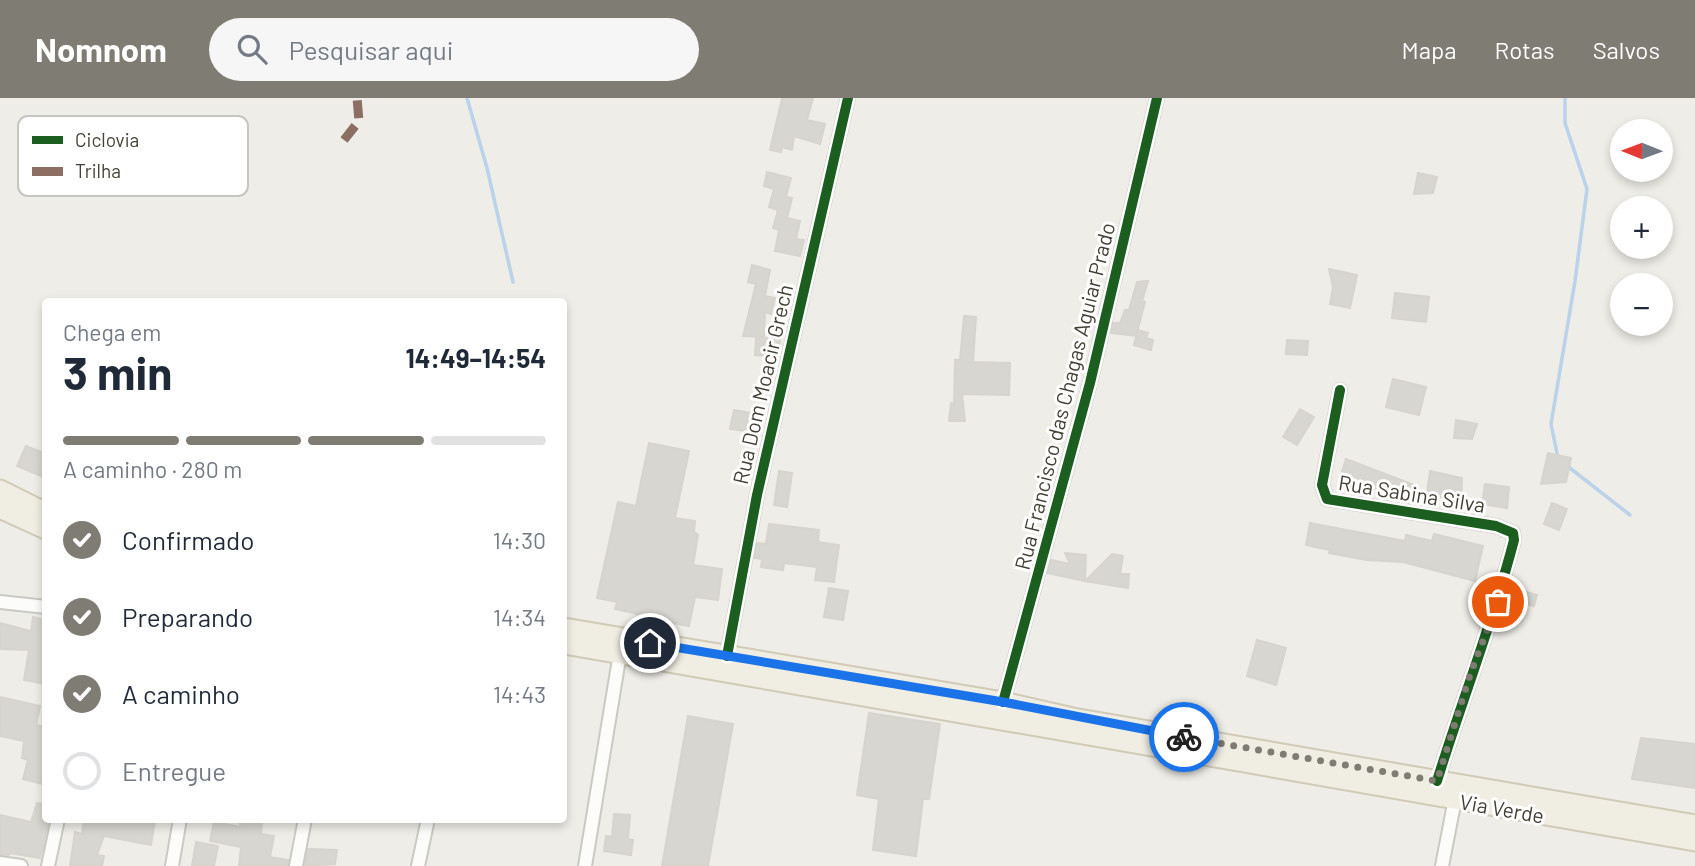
<!DOCTYPE html>
<html lang="pt">
<meta charset="utf-8">
<style>
:root{--surface:#fff;--page:#f6f6f7;--text:#1f2937;--muted:#747a83;--line:#e0e1e3;--accent:#7f7c73}
body{margin:0;font-family:Barlow,sans-serif;background:var(--page);color:var(--text);height:100vh;display:flex;flex-direction:column;font-size:26px;white-space:nowrap}
*{box-sizing:border-box;margin:0}
p{font-size:23px;color:var(--muted)}
.icon{flex:none;width:38px;height:38px;fill:none;stroke:currentColor;stroke-width:2;stroke-linecap:round;stroke-linejoin:round}
.map{position:relative;flex:1;overflow:hidden}
.panel{position:absolute;left:42px;top:200px;width:525px;height:525px;display:flex;flex-direction:column;background:var(--surface);border-radius:7px;box-shadow:0 4px 10px #0003}
.panel>*{flex:none}
.needle{width:46px;rotate:271deg}
.controls{position:absolute;left:1610px;top:21px;display:grid;gap:14px}
.controls a{display:grid;place-items:center;width:63px;height:63px;border-radius:50%;background:var(--surface);box-shadow:0 4px 10px #0003;font-size:35px}
.pin{position:absolute;display:grid;place-items:center;width:60px;height:60px;color:#fff;margin:-30px;border:4px solid #fff;border-radius:50%;box-shadow:0 2px 7px #0007}
.courier{position:absolute;display:grid;place-items:center;width:70px;height:70px;margin:-35px;border:5px solid #1a73e8;border-radius:50%;background:#fff;color:#222;box-shadow:0 2px 9px #0007}
.head em{font-style:normal;font-weight:700}
.head div{display:flex;flex-direction:column-reverse}
.head{display:flex;align-items:center;justify-content:space-between;height:119px;padding:0 21px}
h1{font-size:46px;font-weight:700;line-height:52px}
.bar{display:grid;grid-template-columns:repeat(4,1fr);gap:10px 7px;align-content:center;height:84px;padding:0 21px}
.bar i{height:9px;border-radius:5px;background:var(--line)}
.bar .active{background:var(--accent)}
.bar p{grid-column:span 4}
ol{padding:0 21px;list-style:none}
li{display:flex;align-items:center;gap:21px;height:77px}
li p{margin-inline-start:auto}
li .icon{padding:7px;border-radius:50%;background:var(--accent);color:#fff;stroke-width:4}
li:last-child{color:var(--muted)}
li i{width:38px;height:38px;border:4px solid var(--line);border-radius:50%}
header{display:flex;align-items:center;gap:42px;box-sizing:border-box;height:98px;padding:0 35px;background:var(--accent);color:#fff}
header strong{font-size:33px}
nav{display:flex;gap:38px;margin-inline-start:auto;font-size:24px}
.search{width:490px;height:63px;background:var(--page);display:flex;align-items:center;gap:18px;box-sizing:border-box;padding:0 24px;border-radius:38px;color:var(--muted);font-size:26px}
.map>svg:first-child{display:block}
.lines{fill:none;stroke-linecap:round;stroke-linejoin:round}
.stream{stroke:#bad2ea;stroke-width:3.5}
.building{fill:#d7d6d0;stroke:#d6d4cd;stroke-width:2}
.street-casing{stroke:#cac9c3;stroke-width:16}
.primary-casing{stroke:#d0cab6;stroke-width:23}
.street{stroke:#fcfcfb;stroke-width:12}
.primary{stroke:#f0ede3;stroke-width:19}
.quiet{stroke:#8d6e63;stroke-width:9;stroke-dasharray:18 9;stroke-linecap:butt}
.cycleway-casing{stroke:#fff;stroke-width:15}
.cycleway{stroke:#1b5e20;stroke-width:10}
.done{stroke:#7f7c73;stroke-width:7;stroke-dasharray:0 12.6}
.route{stroke:#1a73e8;stroke-width:9}
.labels{text-anchor:middle;dominant-baseline:central;stroke-width:6;stroke-linejoin:round;paint-order:stroke}
.street-label{font-size:21px;fill:#433f34;stroke:#fff}
.key{fill:#fff;stroke:#c7c5c2;stroke-width:2}
.key-label{font-size:19px;fill:#433f34}
</style>
<header>
<strong>Nomnom</strong>
<div class="search"><svg class="icon" aria-label="search" viewBox="0 0 24 24"><circle cx="10" cy="10" r="6"/><path d="M15 15l6 6"/></svg>Pesquisar aqui</div>
<nav><a>Mapa</a><a>Rotas</a><a>Salvos</a></nav>
</header>
<div class="map">
<svg width="1695" height="768" viewBox="0 0 1695 768">
<rect width="100%" height="100%" fill="#eeede7"/>
<g class="lines">
<!-- stream -->
<g class="stream">
<polyline points="467,0 487,70 513,184"/>
<polyline points="1558,360 1551,326 1575,183 1587,91 1565,25 1565,0"/>
<polyline points="1566,367 1630,417"/>
</g>
</g>
<!-- building -->
<g class="building">
<polygon points="782,0 813,0 807,22 825,26 820,46 794,38 792,52 782,49 781,54 770,52"/>
<polygon points="767,74 791,80 786,99 792,100 787,120 800,123 796,141 804,142 800,158 775,153 779,132 773,130 778,112 769,109 774,91 764,88"/>
<polygon points="1418,75 1437,79 1433,95 1414,96"/>
<polygon points="752,167 770,172 765,198 775,200 771,216 765,214 764,239 743,238 756,186 748,184"/>
<polygon points="1329,171 1357,177 1350,210 1330,206 1333,189"/>
<polygon points="1148,183 1142,203 1145,204 1136,238 1111,235 1113,225 1120,225 1125,212 1129,212 1137,184"/>
<polygon points="1395,195 1429,199 1426,224 1392,220"/>
<polygon points="964,218 976,219 973,264 1010,265 1009,297 962,296 965,323 949,323 951,305 954,306 955,262 960,262"/>
<polygon points="1138,232 1148,235 1146,240 1153,242 1151,252 1134,247"/>
<polygon points="756,239 780,241 779,258 755,257"/>
<polygon points="1287,242 1308,243 1307,257 1286,256"/>
<polygon points="1393,281 1426,289 1419,317 1386,309"/>
<polygon points="1300,311 1314,319 1297,347 1283,339"/>
<polygon points="734,312 762,317 759,335 730,331"/>
<polygon points="1456,322 1477,326 1472,341 1454,340"/>
<polygon points="649,345 689,353 675,420 695,423 694,434 698,437 693,467 722,471 718,502 695,499 689,528 655,522 654,531 636,528 638,516 615,511 617,504 597,500 618,404 636,408"/>
<polygon points="26,348 46,356 46,380 17,368"/>
<polygon points="1548,355 1571,360 1566,384 1541,386"/>
<polygon points="1346,361 1417,388 1411,406 1339,383"/>
<polygon points="779,373 792,375 787,409 774,407"/>
<polygon points="1430,373 1462,380 1461,404 1427,396"/>
<polygon points="1485,386 1509,389 1507,410 1482,406"/>
<polygon points="1552,405 1567,411 1559,432 1544,426"/>
<polygon points="1310,425 1405,443 1406,437 1432,443 1434,436 1483,448 1475,483 1403,464 1366,462 1329,455 1330,452 1306,447"/>
<polygon points="769,426 819,432 818,444 839,447 834,484 815,482 817,469 784,465 783,472 761,469 762,461 754,460 757,445 766,446"/>
<polygon points="1065,455 1086,457 1085,483 1047,475 1051,462 1070,466"/>
<polygon points="1112,456 1123,458 1120,476 1129,476 1128,490 1085,483"/>
<polygon points="829,490 848,493 843,522 824,519"/>
<polygon points="1518,492 1537,497 1534,508 1515,503"/>
<polygon points="33,519 46,522 46,586 24,582 29,552 0,551 0,525 31,533"/>
<polygon points="1257,542 1286,550 1276,587 1247,578"/>
<polygon points="0,599 40,608 36,627 46,629 46,687 23,681 28,662 22,660 24,643 0,638"/>
<polygon points="869,615 940,626 929,701 923,701 916,758 873,752 879,701 857,697"/>
<polygon points="688,618 733,626 708,768 662,768"/>
<polygon points="1641,640 1695,646 1695,690 1632,681"/>
<polygon points="37,705 46,707 48,727 40,760 9,755 9,757 0,756 0,717 31,724"/>
<polygon points="614,716 630,717 628,741 633,742 631,757 604,753 606,738 612,739"/>
<polygon points="84,721 155,721 151,747 104,738 97,757 104,758 102,768 70,768 75,734 82,736"/>
<polygon points="240,721 262,721 261,736 274,738 270,759 288,762 287,768 239,768 241,749 210,743 214,724 240,729"/>
<polygon points="196,744 218,748 214,768 192,768"/>
<polygon points="308,751 337,752 335,766 305,768"/>
</g>
<g class="lines">
<!-- street casing -->
<g class="street-casing">
<g id="street">
<path d="M1340,292L1322,387L1327,401L1496,428L1513,435L1514,442C1493,524 1462,602 1437,683"/>
<polyline points="0,504 46,509"/>
<polyline points="727,558 757,397 848,0"/>
<polyline points="1003,604 1090,285 1157,0"/>
<polyline points="0,765 21,768"/>
<polyline points="48,768 58,721"/>
<polyline points="172,768 180,721"/>
<polyline points="296,768 305,721"/>
<polyline points="418,768 428,721"/>
<polyline points="585,768 620,555"/>
<polyline points="1442,768 1455,701"/>
</g>
</g>
<!-- primary casing -->
<g class="primary-casing">
<g id="primary">
<polyline points="0,392 46,415"/>
<polyline points="0,410 46,431"/>
<polyline points="564,530 1003,604 1073,620 1695,727"/>
<path d="M564,546C941,609 1318,678 1695,743"/>
</g>
</g>
<!-- street -->
<use href="#street" class="street"/>
<!-- primary -->
<use href="#primary" class="primary"/>
<!-- quiet -->
<polyline class="quiet" points="344,42 359,23 357,0"/>
<!-- cycleway casing -->
<g class="cycleway-casing">
<g id="cycleway">
<path d="M1340,292L1322,387L1327,401L1496,428L1513,435L1514,442C1493,524 1462,602 1437,683"/>
<polyline points="727,558 757,397 848,0"/>
<polyline points="1003,604 1090,285 1157,0"/>
</g>
</g>
<!-- cycleway -->
<use href="#cycleway" class="cycleway"/>
</g>
<g class="lines">
<!-- done -->
<polyline class="done" points="1184,639 1437,683 1471,574 1498,504"/>
<!-- route -->
<polyline class="route" points="650,545 1003,604 1184,639"/>
</g>
<g class="labels">
<!-- street labels -->
<g class="street-label">
<text transform="translate(762 286) rotate(-77)">Rua Dom Moacir Grech</text>
<text transform="translate(1064 298) rotate(-76)">Rua Francisco das Chagas Aguiar Prado</text>
<text transform="translate(1412 395) rotate(9)">Rua Sabina Silva</text>
<text transform="translate(1502 710) rotate(10)">Via Verde</text>
</g>
</g>
<!-- legend -->
<rect x="18" y="18" width="230" height="80" rx="10" class="key"/>
<rect x="32" y="38" width="31" height="8" fill="#1b5e20"/>
<rect x="32" y="69" width="31" height="9" fill="#8d6e63"/>
<g class="key-label">
<text x="75" y="49">Ciclovia</text>
<text x="75" y="80">Trilha</text>
</g>
</svg>
<div class="controls">
<a><svg class="needle" viewBox="-14 -14 28 28"><path d="M0-13l5 13h-10z" fill="#e53935"/><path d="M0 13l5-13h-10z" fill="#747a83"/></svg></a>
<a>+</a>
<a>−</a>
</div>
<div class="pin" style="left:1498px;top:504px;background:#ea580c"><svg class="icon" aria-label="bag" viewBox="0 0 24 24"><path d="M5 8h14l-1 12H6zM9 8a3 3 0 0 1 6 0"/></svg></div>
<div class="pin" style="left:650px;top:545px;background:#1f2937"><svg class="icon" aria-label="home" viewBox="0 0 24 24"><path d="M3 11l9-7 9 7M6 9v11h12V9"/></svg></div>
<div class="courier" style="left:1184px;top:639px"><svg class="icon" aria-label="bike" viewBox="0 0 24 24"><circle cx="6" cy="16" r="4"/><circle cx="18" cy="16" r="4"/><path d="M6 16l4-8h5l3 8M10 8l3 8H6M13 5h3"/></svg></div>
<section class="panel">
<div class="head"><div><h1>3 min</h1><p>Chega em</p></div><em>14:49–14:54</em></div>
<div class="bar"><i class="active"></i><i class="active"></i><i class="active"></i><i></i><p>A caminho · 280 m</p></div>
<ol>
<li><svg class="icon" aria-label="check" viewBox="0 0 24 24"><path d="M5 12l5 5 9-10"/></svg>Confirmado<p>14:30</p></li>
<li><svg class="icon" aria-label="check" viewBox="0 0 24 24"><path d="M5 12l5 5 9-10"/></svg>Preparando<p>14:34</p></li>
<li><svg class="icon" aria-label="check" viewBox="0 0 24 24"><path d="M5 12l5 5 9-10"/></svg>A caminho<p>14:43</p></li>
<li><i></i>Entregue</li>
</ol>
</section>
</div>
